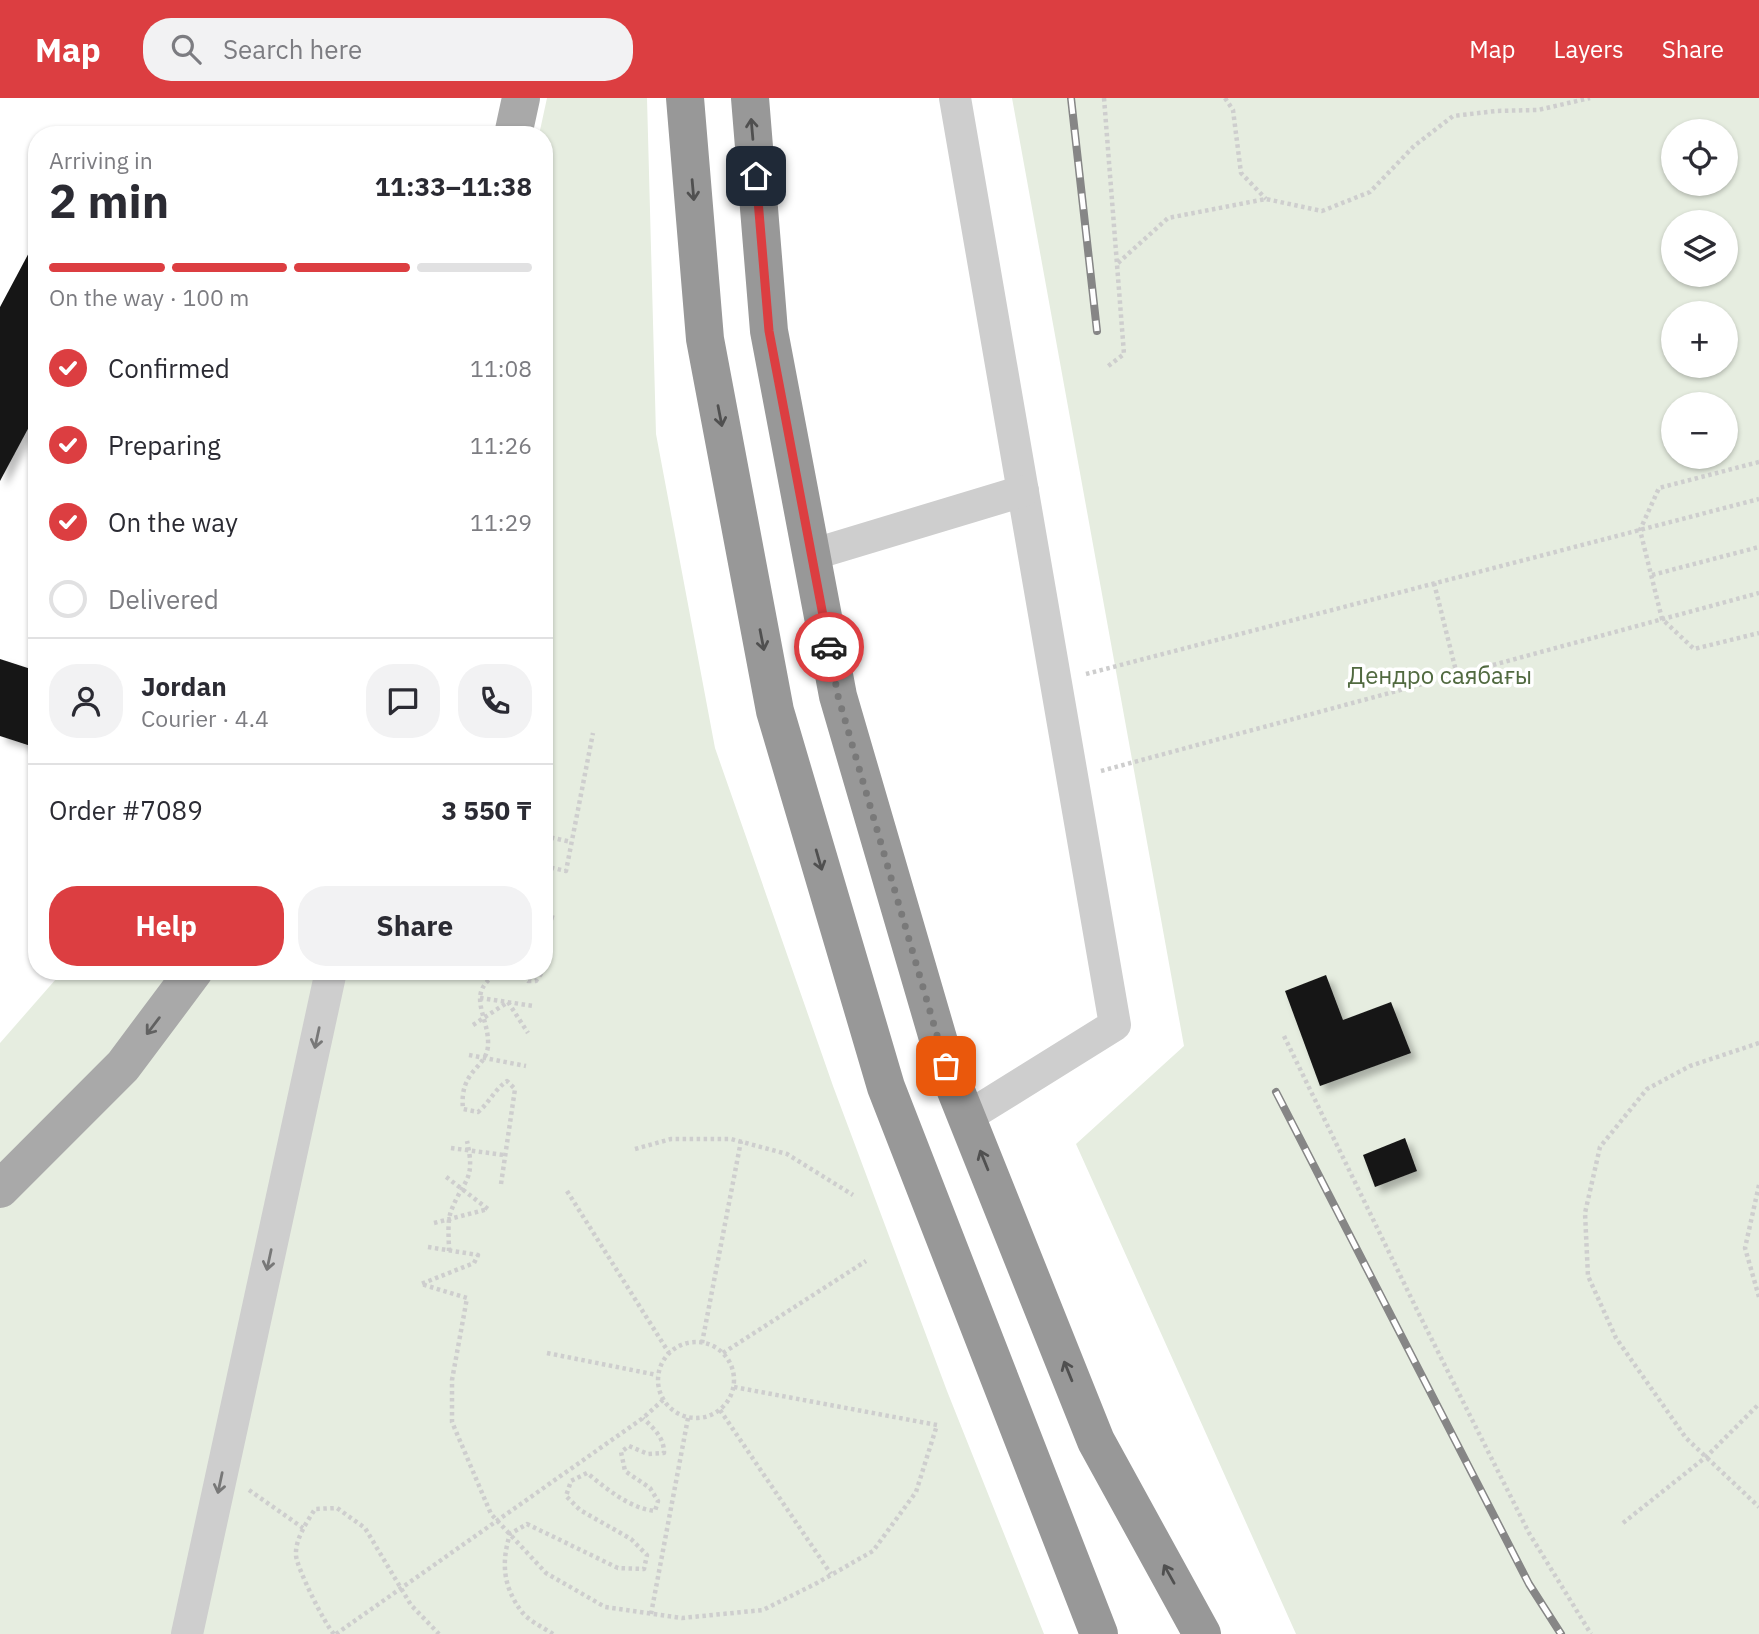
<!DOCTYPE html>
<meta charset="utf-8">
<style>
:root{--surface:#fff;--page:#f2f2f3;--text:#2b2b33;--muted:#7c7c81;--line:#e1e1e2;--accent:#dc3e41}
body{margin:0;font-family:"IBM Plex Sans",sans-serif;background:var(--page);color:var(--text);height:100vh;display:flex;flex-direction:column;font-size:26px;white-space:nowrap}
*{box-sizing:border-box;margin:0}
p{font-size:23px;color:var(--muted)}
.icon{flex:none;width:38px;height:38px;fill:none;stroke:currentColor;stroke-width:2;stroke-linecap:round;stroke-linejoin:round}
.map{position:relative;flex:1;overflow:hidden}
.panel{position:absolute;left:28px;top:28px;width:525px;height:854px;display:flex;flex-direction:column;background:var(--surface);border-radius:28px;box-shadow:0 2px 5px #0004}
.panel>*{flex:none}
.fabs{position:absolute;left:1661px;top:21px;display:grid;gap:14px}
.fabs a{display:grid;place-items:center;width:77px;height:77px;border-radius:50%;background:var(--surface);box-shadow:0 2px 5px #0004;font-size:35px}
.pin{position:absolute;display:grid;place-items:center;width:60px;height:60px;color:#fff;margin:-30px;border-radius:14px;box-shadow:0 4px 10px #0006}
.courier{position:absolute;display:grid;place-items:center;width:70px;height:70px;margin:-35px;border:5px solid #dc3e41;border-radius:50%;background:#fff;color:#222;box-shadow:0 2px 9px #0007}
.head em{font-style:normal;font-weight:700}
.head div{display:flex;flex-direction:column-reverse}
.head{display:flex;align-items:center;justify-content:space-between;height:119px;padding:0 21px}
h1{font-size:46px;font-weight:700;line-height:52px}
.bar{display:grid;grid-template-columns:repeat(4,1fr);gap:10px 7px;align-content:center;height:84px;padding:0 21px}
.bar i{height:9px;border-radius:5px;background:var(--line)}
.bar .on{background:var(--accent)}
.bar p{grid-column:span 4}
.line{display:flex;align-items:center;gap:18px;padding:0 21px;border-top:2px solid var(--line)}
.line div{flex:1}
.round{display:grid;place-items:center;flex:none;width:74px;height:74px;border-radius:28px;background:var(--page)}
ol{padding:0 21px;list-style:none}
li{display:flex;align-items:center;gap:21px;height:77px}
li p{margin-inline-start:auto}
li .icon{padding:7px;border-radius:50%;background:var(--accent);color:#fff;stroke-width:4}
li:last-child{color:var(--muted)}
li i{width:38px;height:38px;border:4px solid var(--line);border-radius:50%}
.cta{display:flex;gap:14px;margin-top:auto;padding:14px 21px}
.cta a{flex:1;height:80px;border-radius:28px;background:var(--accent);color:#fff;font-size:28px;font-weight:700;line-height:80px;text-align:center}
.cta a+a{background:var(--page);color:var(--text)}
header{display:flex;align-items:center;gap:42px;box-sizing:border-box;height:98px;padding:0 35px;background:var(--accent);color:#fff}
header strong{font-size:33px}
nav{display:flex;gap:38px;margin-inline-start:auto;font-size:24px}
.search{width:490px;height:63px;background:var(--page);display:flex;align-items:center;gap:18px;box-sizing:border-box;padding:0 24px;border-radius:28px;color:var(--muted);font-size:26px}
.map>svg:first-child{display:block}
.green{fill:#e6ede0;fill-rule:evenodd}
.building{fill:#181818;filter:url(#shadow)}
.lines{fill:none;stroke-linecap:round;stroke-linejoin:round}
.path{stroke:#cecece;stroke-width:4.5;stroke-dasharray:3.5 3.5;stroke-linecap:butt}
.minor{stroke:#cecece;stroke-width:32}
.major{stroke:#a9a9a9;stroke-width:38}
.highway{stroke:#989898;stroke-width:38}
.rail-casing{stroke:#868686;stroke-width:8}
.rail{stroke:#fff;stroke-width:5;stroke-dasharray:16;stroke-linecap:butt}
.oneway{stroke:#505050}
.oneway2{stroke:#616161}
.oneway3{stroke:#787878}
.done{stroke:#797979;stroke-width:7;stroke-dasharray:0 12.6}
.route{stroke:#dc3e41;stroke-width:9}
.labels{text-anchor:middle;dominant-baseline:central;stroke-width:7;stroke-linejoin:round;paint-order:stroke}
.park-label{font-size:24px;fill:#516a40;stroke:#fff}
</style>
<header>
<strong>Map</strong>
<div class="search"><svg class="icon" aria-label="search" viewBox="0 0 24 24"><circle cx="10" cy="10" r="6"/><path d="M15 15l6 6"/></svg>Search here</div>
<nav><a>Map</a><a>Layers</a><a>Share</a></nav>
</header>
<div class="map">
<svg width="1759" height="1536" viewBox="0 0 1759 1536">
<defs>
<filter id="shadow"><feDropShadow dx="6" dy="6" stdDeviation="3.5" flood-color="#0004"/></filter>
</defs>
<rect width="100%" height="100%" fill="#fff"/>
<!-- green -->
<g class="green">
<polygon points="547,0 647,0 656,336 715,650 833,988 947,1293 1044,1536 0,1536 0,945 63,873 544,873 544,37 539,37"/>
<path d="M1012,0H1759V1536H1296L1076,1046L1184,948ZM1673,33H1726V86H1673ZM1673,124H1726V177H1673ZM1673,215H1726V268H1673ZM1673,306H1726V359H1673Z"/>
</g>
<!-- building -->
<g class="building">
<polygon points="37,128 37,149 30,145"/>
<polygon points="32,149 37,152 37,314 0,383 0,209"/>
<polygon points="0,561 37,573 37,650 0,638"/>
<polygon points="1326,877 1343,922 1391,904 1411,955 1320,988 1285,893"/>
<polygon points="1405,1040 1417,1073 1375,1089 1363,1057"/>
</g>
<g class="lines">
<!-- path -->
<g class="path">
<polyline points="1104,0 1124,256 1107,269"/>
<polyline points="1225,0 1233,12 1241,75 1266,101"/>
<polyline points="1118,165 1168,120 1266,101 1322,113 1370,94 1414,48 1453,18 1496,13 1538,12 1590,0"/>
<polyline points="1759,364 1659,390 1640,432 1662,521 1694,551 1759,535"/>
<polyline points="1652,477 1759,449"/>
<polyline points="1434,485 1457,577"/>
<polyline points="1086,576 1759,401"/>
<polyline points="1101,673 1759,495"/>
<polyline points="544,738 571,744"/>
<polyline points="544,768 566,773 593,635"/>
<polyline points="544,817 554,820"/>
<polyline points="544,842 550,843 544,870"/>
<polyline points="518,873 528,883 536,883 543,873"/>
<polyline points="480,900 534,908"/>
<polyline points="473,927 508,904 528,935"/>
<polyline points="1284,938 1418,1214 1529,1435 1591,1536"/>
<polyline points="1759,945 1690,968 1647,991 1600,1049 1585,1115 1588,1178 1616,1240 1686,1340 1759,1409"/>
<polyline points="469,957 526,968"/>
<polyline points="451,1050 504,1057"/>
<polyline points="635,1051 671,1041 731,1041 787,1056 853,1097"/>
<path d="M501,1086L515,991L507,983C494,992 489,1005 478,1014L463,1011C459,972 486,971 488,948C490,917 461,893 503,873"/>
<polyline points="1759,1087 1745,1150 1759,1199"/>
<polyline points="567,1093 669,1255"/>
<polyline points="434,1125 488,1111 445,1078"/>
<polyline points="428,1149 478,1157 474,1165 421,1186 467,1200 452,1282 452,1324 491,1416 546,1475 605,1509 682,1520 763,1512 817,1485 873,1453 916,1394 937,1327 734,1289"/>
<path d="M449,1153C449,1141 447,1124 451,1113C464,1080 476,1083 467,1043"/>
<circle cx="696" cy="1282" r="38"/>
<polyline points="702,1245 741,1043"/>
<polyline points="547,1255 657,1277"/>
<polyline points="723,1255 866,1163"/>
<polyline points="720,1312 831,1476"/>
<polyline points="249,1392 303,1430"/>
<polyline points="1623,1425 1706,1359 1759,1306"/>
<polyline points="651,1516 688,1320"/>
<path d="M334,1536C325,1527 296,1468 296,1457C295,1441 307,1424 315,1411L337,1410L365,1430L411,1507L439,1536"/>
<polyline points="336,1536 643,1320 663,1302"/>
<path d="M553,1536C544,1530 529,1523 522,1514C503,1489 501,1465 510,1436L527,1426L618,1470L644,1471L647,1457L631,1441L580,1412L566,1398L571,1383L587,1375C607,1391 629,1410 655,1413L658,1403L650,1390L625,1373L621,1354L629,1348L648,1356L664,1355C664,1339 654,1331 643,1320"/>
</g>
<!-- minor -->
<g class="minor">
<polyline points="955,0 1115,927 967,1019"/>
<polyline points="811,457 1023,393"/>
<polyline points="187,1536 331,873"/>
</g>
<!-- major -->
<g class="major">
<polyline points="513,37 521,0"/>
<polyline points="0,1091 123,968 194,873"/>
</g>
<!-- highway -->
<g class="highway">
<polyline points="685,0 705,241 775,613 886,989 1099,1536"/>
<polyline points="750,0 769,233 838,598 946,968 1096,1343 1202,1536"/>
</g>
<!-- rail casing -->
<g class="rail-casing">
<g id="rail">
<polyline points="1071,0 1097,233"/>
<polyline points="1276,994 1529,1486 1561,1536"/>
</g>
</g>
<!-- rail -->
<use href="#rail" class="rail"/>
</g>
<!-- one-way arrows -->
<defs><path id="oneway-shaft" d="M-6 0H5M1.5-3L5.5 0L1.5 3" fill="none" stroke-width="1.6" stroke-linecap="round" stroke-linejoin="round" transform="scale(1.75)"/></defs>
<g class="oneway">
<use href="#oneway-shaft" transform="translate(752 31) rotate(-95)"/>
<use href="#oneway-shaft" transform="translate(693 92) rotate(85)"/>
<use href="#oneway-shaft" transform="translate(720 318) rotate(79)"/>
<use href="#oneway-shaft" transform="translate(762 542) rotate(79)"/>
<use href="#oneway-shaft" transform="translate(819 762) rotate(74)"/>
<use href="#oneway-shaft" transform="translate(984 1062) rotate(-112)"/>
<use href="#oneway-shaft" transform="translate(1068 1273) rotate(-112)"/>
<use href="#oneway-shaft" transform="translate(1169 1476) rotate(-119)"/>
</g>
<use class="oneway2" href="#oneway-shaft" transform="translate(153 928) rotate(127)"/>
<g class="oneway3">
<use href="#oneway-shaft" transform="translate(317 940) rotate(102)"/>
<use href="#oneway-shaft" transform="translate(269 1162) rotate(102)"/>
<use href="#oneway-shaft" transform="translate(220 1385) rotate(102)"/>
</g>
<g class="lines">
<!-- done -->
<polyline class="done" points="829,549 838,598 946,968"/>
<!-- route -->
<polyline class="route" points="756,78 769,233 829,549"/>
</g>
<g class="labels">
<!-- park labels -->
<g class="park-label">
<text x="1440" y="577">Дендро саябағы</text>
</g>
</g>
</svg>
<div class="fabs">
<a><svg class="icon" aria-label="locate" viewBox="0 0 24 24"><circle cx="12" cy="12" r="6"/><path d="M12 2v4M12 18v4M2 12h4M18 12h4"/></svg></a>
<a><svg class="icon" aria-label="layers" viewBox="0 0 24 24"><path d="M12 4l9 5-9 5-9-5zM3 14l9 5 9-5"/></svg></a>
<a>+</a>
<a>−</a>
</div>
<div class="pin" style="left:946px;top:968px;background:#ea580c"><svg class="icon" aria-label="bag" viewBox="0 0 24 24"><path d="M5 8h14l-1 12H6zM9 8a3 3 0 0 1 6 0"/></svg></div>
<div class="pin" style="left:756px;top:78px;background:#1f2937"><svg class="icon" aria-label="home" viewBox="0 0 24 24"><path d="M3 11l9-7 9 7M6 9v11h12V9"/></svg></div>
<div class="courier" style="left:829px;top:549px"><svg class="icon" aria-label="car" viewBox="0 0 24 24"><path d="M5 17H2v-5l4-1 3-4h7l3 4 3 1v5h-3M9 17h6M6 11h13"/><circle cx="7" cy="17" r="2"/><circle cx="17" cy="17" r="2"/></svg></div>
<section class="panel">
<div class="head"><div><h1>2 min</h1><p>Arriving in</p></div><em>11:33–11:38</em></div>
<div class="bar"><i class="on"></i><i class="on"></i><i class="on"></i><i></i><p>On the way · 100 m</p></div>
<ol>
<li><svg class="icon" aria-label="check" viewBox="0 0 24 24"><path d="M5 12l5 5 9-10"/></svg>Confirmed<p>11:08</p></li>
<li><svg class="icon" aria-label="check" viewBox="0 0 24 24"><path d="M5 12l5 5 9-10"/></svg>Preparing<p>11:26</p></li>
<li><svg class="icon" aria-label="check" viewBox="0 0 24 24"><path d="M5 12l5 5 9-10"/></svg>On the way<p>11:29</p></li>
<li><i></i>Delivered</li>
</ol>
<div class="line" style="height:126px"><a class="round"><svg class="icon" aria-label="person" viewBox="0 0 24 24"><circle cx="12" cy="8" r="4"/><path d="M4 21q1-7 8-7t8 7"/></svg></a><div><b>Jordan</b><p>Courier · 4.4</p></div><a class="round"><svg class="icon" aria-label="chat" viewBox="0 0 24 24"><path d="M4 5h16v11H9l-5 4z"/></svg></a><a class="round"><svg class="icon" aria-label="phone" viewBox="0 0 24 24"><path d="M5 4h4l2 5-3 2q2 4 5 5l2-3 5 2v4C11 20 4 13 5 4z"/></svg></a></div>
<div class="line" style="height:91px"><div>Order #7089</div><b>3 550 ₸</b></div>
<div class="cta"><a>Help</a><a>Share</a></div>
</section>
</div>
